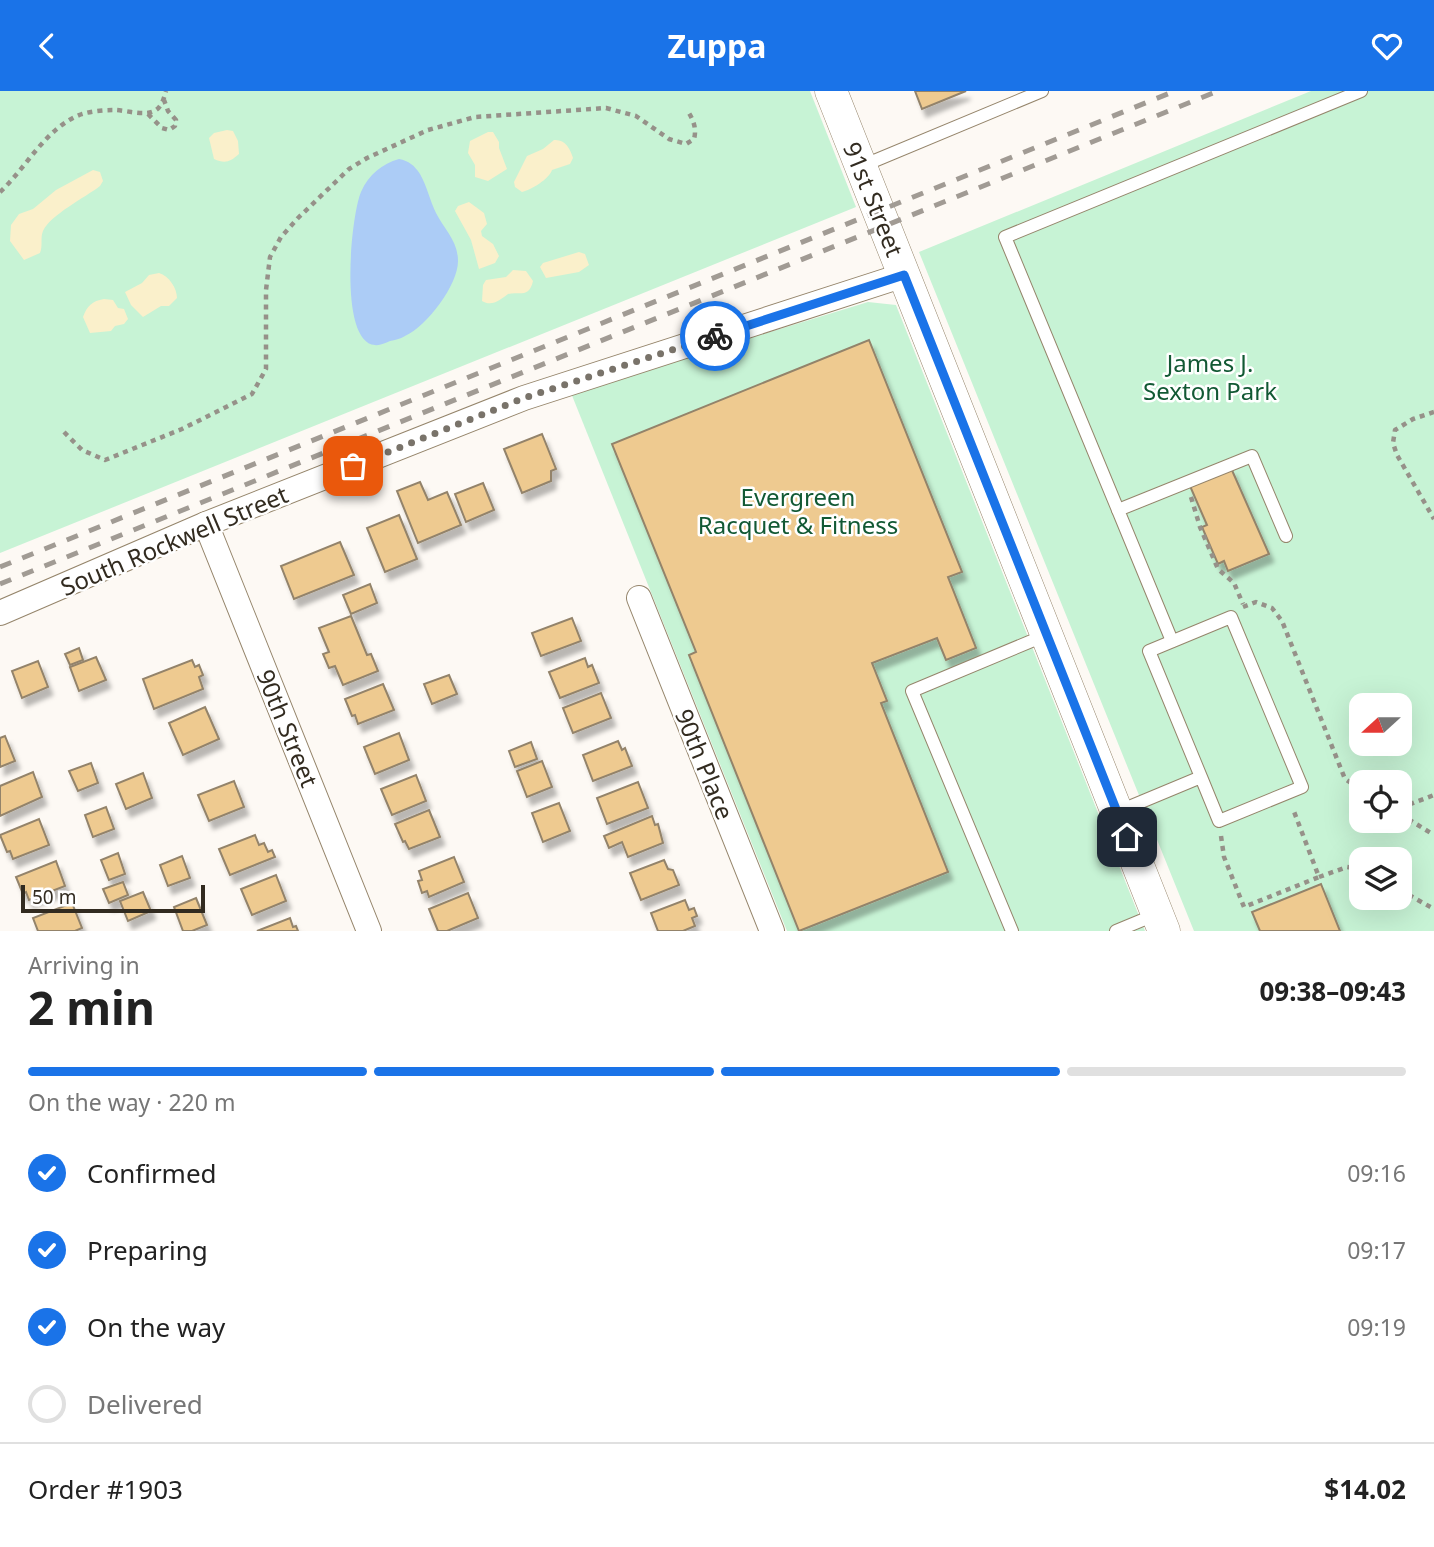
<!DOCTYPE html>
<meta charset="utf-8">
<style>
:root{--surface:#fff;--page:#f2f2f2;--text:#222;--muted:#767676;--line:#e0e0e0;--accent:#1a73e8}
body{margin:0;font-family:"Noto Sans",sans-serif;background:var(--page);color:var(--text);height:100vh;display:flex;flex-direction:column;font-size:26px;white-space:nowrap}
*{box-sizing:border-box;margin:0}
p{font-size:23px;color:var(--muted)}
.icon{flex:none;width:38px;height:38px;fill:none;stroke:currentColor;stroke-width:2;stroke-linecap:round;stroke-linejoin:round}
.map{position:relative;height:840px;overflow:hidden}
.panel{display:flex;flex-direction:column;background:var(--surface);flex:1}
.panel>*{flex:none}
.needle{width:46px;rotate:249deg}
.buttons{position:absolute;left:1349px;top:602px;display:grid;gap:14px}
.buttons a{display:grid;place-items:center;width:63px;height:63px;border-radius:14px;background:var(--surface);box-shadow:0 7px 28px #0002;font-size:35px}
.scale{position:absolute;left:21px;bottom:18px;width:184px;box-sizing:border-box;padding-left:7px;border:4px solid #322b20;border-top:0;font-size:19px;line-height:24px;white-space:nowrap;color:#322b20;-webkit-text-stroke:5px #fff;paint-order:stroke}
.pin{position:absolute;display:grid;place-items:center;width:60px;height:60px;color:#fff;margin:-30px;border-radius:14px;box-shadow:0 4px 10px #0006}
.courier{position:absolute;display:grid;place-items:center;width:70px;height:70px;margin:-35px;border:5px solid #1a73e8;border-radius:50%;background:#fff;color:#222;box-shadow:0 2px 9px #0007}
.summary em{font-style:normal;font-weight:700}
.summary div{display:flex;flex-direction:column-reverse}
.summary{display:flex;align-items:center;justify-content:space-between;height:119px;padding:0 28px}
h1{font-size:46px;font-weight:700;line-height:52px}
.bar{display:grid;grid-template-columns:repeat(4,1fr);gap:10px 7px;align-content:center;height:84px;padding:0 28px}
.bar i{height:9px;border-radius:5px;background:var(--line)}
.bar .current{background:var(--accent)}
.bar p{grid-column:span 4}
.line{display:flex;align-items:center;gap:18px;padding:0 28px;border-top:2px solid var(--line)}
.line div{flex:1}
ol{padding:0 28px;list-style:none}
li{display:flex;align-items:center;gap:21px;height:77px}
li p{margin-inline-start:auto}
li .icon{padding:7px;border-radius:50%;background:var(--accent);color:#fff;stroke-width:4}
li:last-child{color:var(--muted)}
li i{width:38px;height:38px;border:4px solid var(--line);border-radius:50%}
header{display:flex;justify-content:space-between;align-items:center;height:91px;padding:0 28px;background:var(--accent);color:#fff;font-size:32px;font-weight:700}
.map>svg:first-child{display:block}
.green{fill:#c7f3d5;fill-rule:evenodd}
.sand{fill:#faf0cb}
.water{fill:#acccf6}
.building{fill:#eeca90;stroke:#93836a;stroke-width:2;filter:url(#shadow)}
.lines{fill:none;stroke-linecap:round;stroke-linejoin:round}
.service-casing{stroke:#95856b;stroke-width:14}
.minor-casing{stroke:#95856b;stroke-width:26}
.tertiary-casing{stroke:#95856b;stroke-width:33}
.path{stroke:#969189;stroke-width:4.5;stroke-dasharray:5 5;stroke-linecap:butt}
.service{stroke:#fff;stroke-width:12}
.minor{stroke:#fff;stroke-width:24}
.tertiary{stroke:#fff;stroke-width:32}
.rail{stroke:#a19b94;stroke-width:5;stroke-dasharray:12 12;stroke-linecap:butt}
.done{stroke:#79736a;stroke-width:7;stroke-dasharray:0 12.6}
.route{stroke:#1a73e8;stroke-width:9}
.labels{text-anchor:middle;dominant-baseline:central;stroke-width:5;stroke-linejoin:round;paint-order:stroke}
.street-label{font-size:24px;fill:#322b20;stroke:#fff}
.park-label{font-size:24px;fill:#125934;stroke:#fff}
</style>
<header><svg class="icon" aria-label="back" viewBox="0 0 24 24"><path d="M15 5l-7 7 7 7"/></svg>Zuppa<svg class="icon" aria-label="heart" viewBox="0 0 24 24"><path d="M12 20l-8-8c-3-5 5-10 8-4 3-6 11-1 8 4z"/></svg></header>
<div class="map">
<svg width="1434" height="840" viewBox="0 0 1434 840">
<defs>
<filter id="shadow"><feDropShadow dx="4.5" dy="8" stdDeviation="2" flood-color="#0004"/></filter>
</defs>
<rect width="100%" height="100%" fill="#fdf9f4"/>
<!-- green -->
<g class="green">
<polygon points="0,0 810,0 856,116 0,462"/>
<path d="M1311,0H1434V840H1194L919,161ZM1362,614H1400V653H1362ZM1362,691H1400V730H1362ZM1362,768H1400V807H1362Z"/>
<polygon points="868,211 896,214 1145,840 787,840 571,302"/>
</g>
<!-- sand -->
<g class="sand">
<path d="M227,39L233,40L238,50L239,63C230,71 225,73 214,68L209,47L214,42Z"/>
<polygon points="488,41 493,41 499,51 499,57 507,78 488,90 475,86 475,74 468,62 470,50"/>
<path d="M554,49C565,48 570,57 573,67L570,73L552,79C549,88 531,99 522,101L515,96L514,91L527,65L543,58Z"/>
<path d="M93,79L100,81L103,90L100,95C86,106 50,124 43,140C40,147 43,155 40,162L24,169L10,150L11,134L19,123L33,118L56,99Z"/>
<polygon points="469,111 484,122 487,133 481,140 482,145 493,153 499,165 495,172 479,178 471,149 455,120 458,115"/>
<polygon points="579,161 585,163 589,174 579,181 546,187 540,176 543,172"/>
<path d="M513,179L526,180L533,190C529,208 519,200 508,203C500,209 492,216 482,210L483,194L486,189L506,186Z"/>
<path d="M159,182C169,185 177,197 177,207L169,215H161L143,226L131,214L125,201L142,192L149,184Z"/>
<path d="M104,208L113,209L118,217L124,218L128,228L124,233L115,235L111,240L90,242L83,226C87,215 92,210 104,208Z"/>
</g>
<!-- water -->
<path class="water" d="M399,68C409,70 414,74 420,83C427,95 430,110 436,122C444,138 458,150 458,170C458,194 427,235 405,245C400,248 395,249 390,250C385,252 379,255 375,254C338,251 351,124 361,101C369,83 382,73 399,68Z"/>
<!-- building -->
<g class="building">
<polygon points="915,0 966,0 922,18"/>
<polygon points="869,249 962,481 948,486 976,557 946,569 937,547 872,572 887,610 881,612 948,781 799,840 689,564 696,561 612,353"/>
<polygon points="542,343 556,378 551,380 551,390 522,402 504,358"/>
<polygon points="1231,377 1269,463 1228,480 1224,470 1218,473 1202,436 1207,434 1190,395"/>
<polygon points="420,391 428,409 447,401 461,434 418,452 397,400"/>
<polygon points="483,392 494,419 466,431 455,403"/>
<polygon points="399,424 417,468 385,481 367,437"/>
<polygon points="340,451 354,484 294,508 281,475"/>
<polygon points="370,493 377,512 351,523 343,504"/>
<polygon points="351,525 367,564 371,563 378,580 343,594 335,575 329,577 323,563 329,561 319,537"/>
<polygon points="572,527 581,550 541,565 532,542"/>
<polygon points="79,557 83,569 70,574 65,563"/>
<polygon points="96,566 106,589 79,600 70,576"/>
<polygon points="585,567 588,576 592,574 599,592 560,607 549,581"/>
<polygon points="192,569 195,576 199,574 203,584 199,586 203,598 154,618 143,588"/>
<polygon points="38,570 48,596 22,607 12,580"/>
<polygon points="449,584 457,603 432,613 424,593"/>
<polygon points="383,593 394,619 358,633 355,624 352,625 345,608"/>
<polygon points="601,602 611,627 573,642 563,617"/>
<polygon points="205,616 219,648 183,664 169,632"/>
<polygon points="399,642 409,669 375,683 364,656"/>
<polygon points="5,645 15,670 0,676 0,647"/>
<polygon points="618,650 622,659 625,657 632,675 593,690 583,664"/>
<polygon points="531,651 537,668 515,676 509,660"/>
<polygon points="542,670 552,696 527,706 517,680"/>
<polygon points="91,672 98,692 78,700 69,680"/>
<polygon points="33,681 42,706 0,725 0,695"/>
<polygon points="143,682 152,707 126,718 116,693"/>
<polygon points="416,684 426,710 392,724 381,698"/>
<polygon points="234,690 244,716 209,730 198,704"/>
<polygon points="638,691 648,717 607,733 597,707"/>
<polygon points="559,712 570,740 543,751 532,722"/>
<polygon points="106,716 114,738 93,746 85,724"/>
<polygon points="429,719 440,746 409,758 405,750 403,751 395,733"/>
<polygon points="652,725 655,734 658,733 663,752 628,766 622,751 609,757 604,745"/>
<polygon points="39,728 49,754 13,768 10,760 7,761 0,744"/>
<polygon points="255,744 259,754 264,752 268,761 272,759 275,766 230,784 219,758"/>
<polygon points="118,762 125,783 109,789 101,769"/>
<polygon points="182,765 190,787 168,795 160,774"/>
<polygon points="454,766 464,791 429,806 427,800 422,802 418,790 422,789 419,780"/>
<polygon points="664,769 668,778 673,779 679,794 641,809 630,782"/>
<polygon points="56,770 65,795 29,809 26,801 23,803 16,786"/>
<polygon points="276,784 286,810 252,824 241,798"/>
<polygon points="123,791 128,804 109,812 103,798"/>
<polygon points="1321,793 1340,840 1260,840 1252,821"/>
<polygon points="143,801 151,820 128,830 120,810"/>
<polygon points="468,802 478,827 447,840 438,840 429,818"/>
<polygon points="196,807 207,834 192,840 183,840 174,816"/>
<polygon points="685,809 689,819 694,817 697,825 692,827 695,835 683,840 658,840 651,822"/>
<polygon points="72,812 82,837 75,840 38,840 33,827"/>
<polygon points="290,827 293,836 296,835 298,840 257,840"/>
</g>
<g class="lines">
<!-- service casing -->
<g class="service-casing">
<g id="service">
<polyline points="862,75 1042,0"/>
<polyline points="1118,419 1005,146 1361,0"/>
<polyline points="1172,550 1118,419 1252,365 1286,445"/>
<polyline points="1117,721 1201,686 1219,730 1302,696 1231,526 1149,560 1201,686"/>
<polyline points="1012,840 912,600 1046,544"/>
<polyline points="1116,840 1157,823"/>
</g>
</g>
<!-- minor casing -->
<g class="minor-casing">
<g id="minor">
<polyline points="206,433 369,840"/>
<polyline points="639,507 772,840"/>
<polyline points="0,522 206,433 524,307 904,184"/>
</g>
</g>
<!-- tertiary casing -->
<g class="tertiary-casing">
<polyline id="tertiary" points="831,0 1164,840"/>
</g>
<!-- path -->
<g class="path">
<polyline points="148,23 162,37 169,39 175,35 176,29 168,20 164,9"/>
<path d="M0,101C27,76 46,36 82,23C92,20 104,19 114,19C127,19 145,26 156,19C162,15 164,7 166,0"/>
<polyline points="1434,321 1413,328 1395,339 1393,352 1397,364 1434,428"/>
<path d="M64,341L82,359L105,369L182,338L252,303L266,278V199L270,166L281,146L298,127L349,78L367,67L428,39L475,26L606,17L636,25L669,48L686,53L694,48C697,37 693,28 687,19"/>
<polyline points="1191,406 1200,436 1218,478 1234,492 1243,513"/>
<polyline points="1243,516 1256,511 1272,517 1282,530 1345,688 1362,699"/>
<polyline points="1400,717 1434,704"/>
<polyline points="1400,723 1434,744"/>
<polyline points="1221,745 1224,766 1244,816 1319,786 1293,718"/>
<polyline points="1319,786 1347,776 1362,778"/>
<polyline points="1400,799 1434,818"/>
</g>
<!-- service -->
<use href="#service" class="service"/>
<!-- minor -->
<use href="#minor" class="minor"/>
<!-- tertiary -->
<use href="#tertiary" class="tertiary"/>
<!-- rail -->
<g class="rail">
<polyline points="0,476 1175,0"/>
<polyline points="0,493 1218,0"/>
</g>
</g>
<g class="lines">
<!-- done -->
<polyline class="done" points="353,375 524,307 715,245"/>
<!-- route -->
<polyline class="route" points="715,245 904,184 1127,746"/>
</g>
<g class="labels">
<!-- street labels -->
<g class="street-label">
<text transform="translate(874 108) rotate(68)">91st Street</text>
<text transform="translate(174 449) rotate(-23)">South Rockwell Street</text>
<text transform="translate(288 637) rotate(68)">90th Street</text>
<text transform="translate(705 673) rotate(68)">90th Place</text>
</g>
<!-- park labels -->
<g class="park-label">
<text x="1210" y="271">James J.<tspan x="1210" dy="28">Sexton Park</tspan></text>
<text x="798" y="405">Evergreen<tspan x="798" dy="28">Racquet &amp; Fitness</tspan></text>
</g>
</g>
</svg>
<div class="buttons">
<a><svg class="needle" viewBox="-14 -14 28 28"><path d="M0-13l5 13h-10z" fill="#e53935"/><path d="M0 13l5-13h-10z" fill="#767676"/></svg></a>
<a><svg class="icon" aria-label="locate" viewBox="0 0 24 24"><circle cx="12" cy="12" r="6"/><path d="M12 2v4M12 18v4M2 12h4M18 12h4"/></svg></a>
<a><svg class="icon" aria-label="layers" viewBox="0 0 24 24"><path d="M12 4l9 5-9 5-9-5zM3 14l9 5 9-5"/></svg></a>
</div>
<div class="scale">50 m</div>
<div class="pin" style="left:353px;top:375px;background:#ea580c"><svg class="icon" aria-label="bag" viewBox="0 0 24 24"><path d="M5 8h14l-1 12H6zM9 8a3 3 0 0 1 6 0"/></svg></div>
<div class="pin" style="left:1127px;top:746px;background:#1f2937"><svg class="icon" aria-label="home" viewBox="0 0 24 24"><path d="M3 11l9-7 9 7M6 9v11h12V9"/></svg></div>
<div class="courier" style="left:715px;top:245px"><svg class="icon" aria-label="bike" viewBox="0 0 24 24"><circle cx="6" cy="16" r="4"/><circle cx="18" cy="16" r="4"/><path d="M6 16l4-8h5l3 8M10 8l3 8H6M13 5h3"/></svg></div>
</div>
<section class="panel">
<div class="summary"><div><h1>2 min</h1><p>Arriving in</p></div><em>09:38–09:43</em></div>
<div class="bar"><i class="current"></i><i class="current"></i><i class="current"></i><i></i><p>On the way · 220 m</p></div>
<ol>
<li><svg class="icon" aria-label="check" viewBox="0 0 24 24"><path d="M5 12l5 5 9-10"/></svg>Confirmed<p>09:16</p></li>
<li><svg class="icon" aria-label="check" viewBox="0 0 24 24"><path d="M5 12l5 5 9-10"/></svg>Preparing<p>09:17</p></li>
<li><svg class="icon" aria-label="check" viewBox="0 0 24 24"><path d="M5 12l5 5 9-10"/></svg>On the way<p>09:19</p></li>
<li><i></i>Delivered</li>
</ol>
<div class="line" style="height:91px"><div>Order #1903</div><b>$14.02</b></div>
</section>
